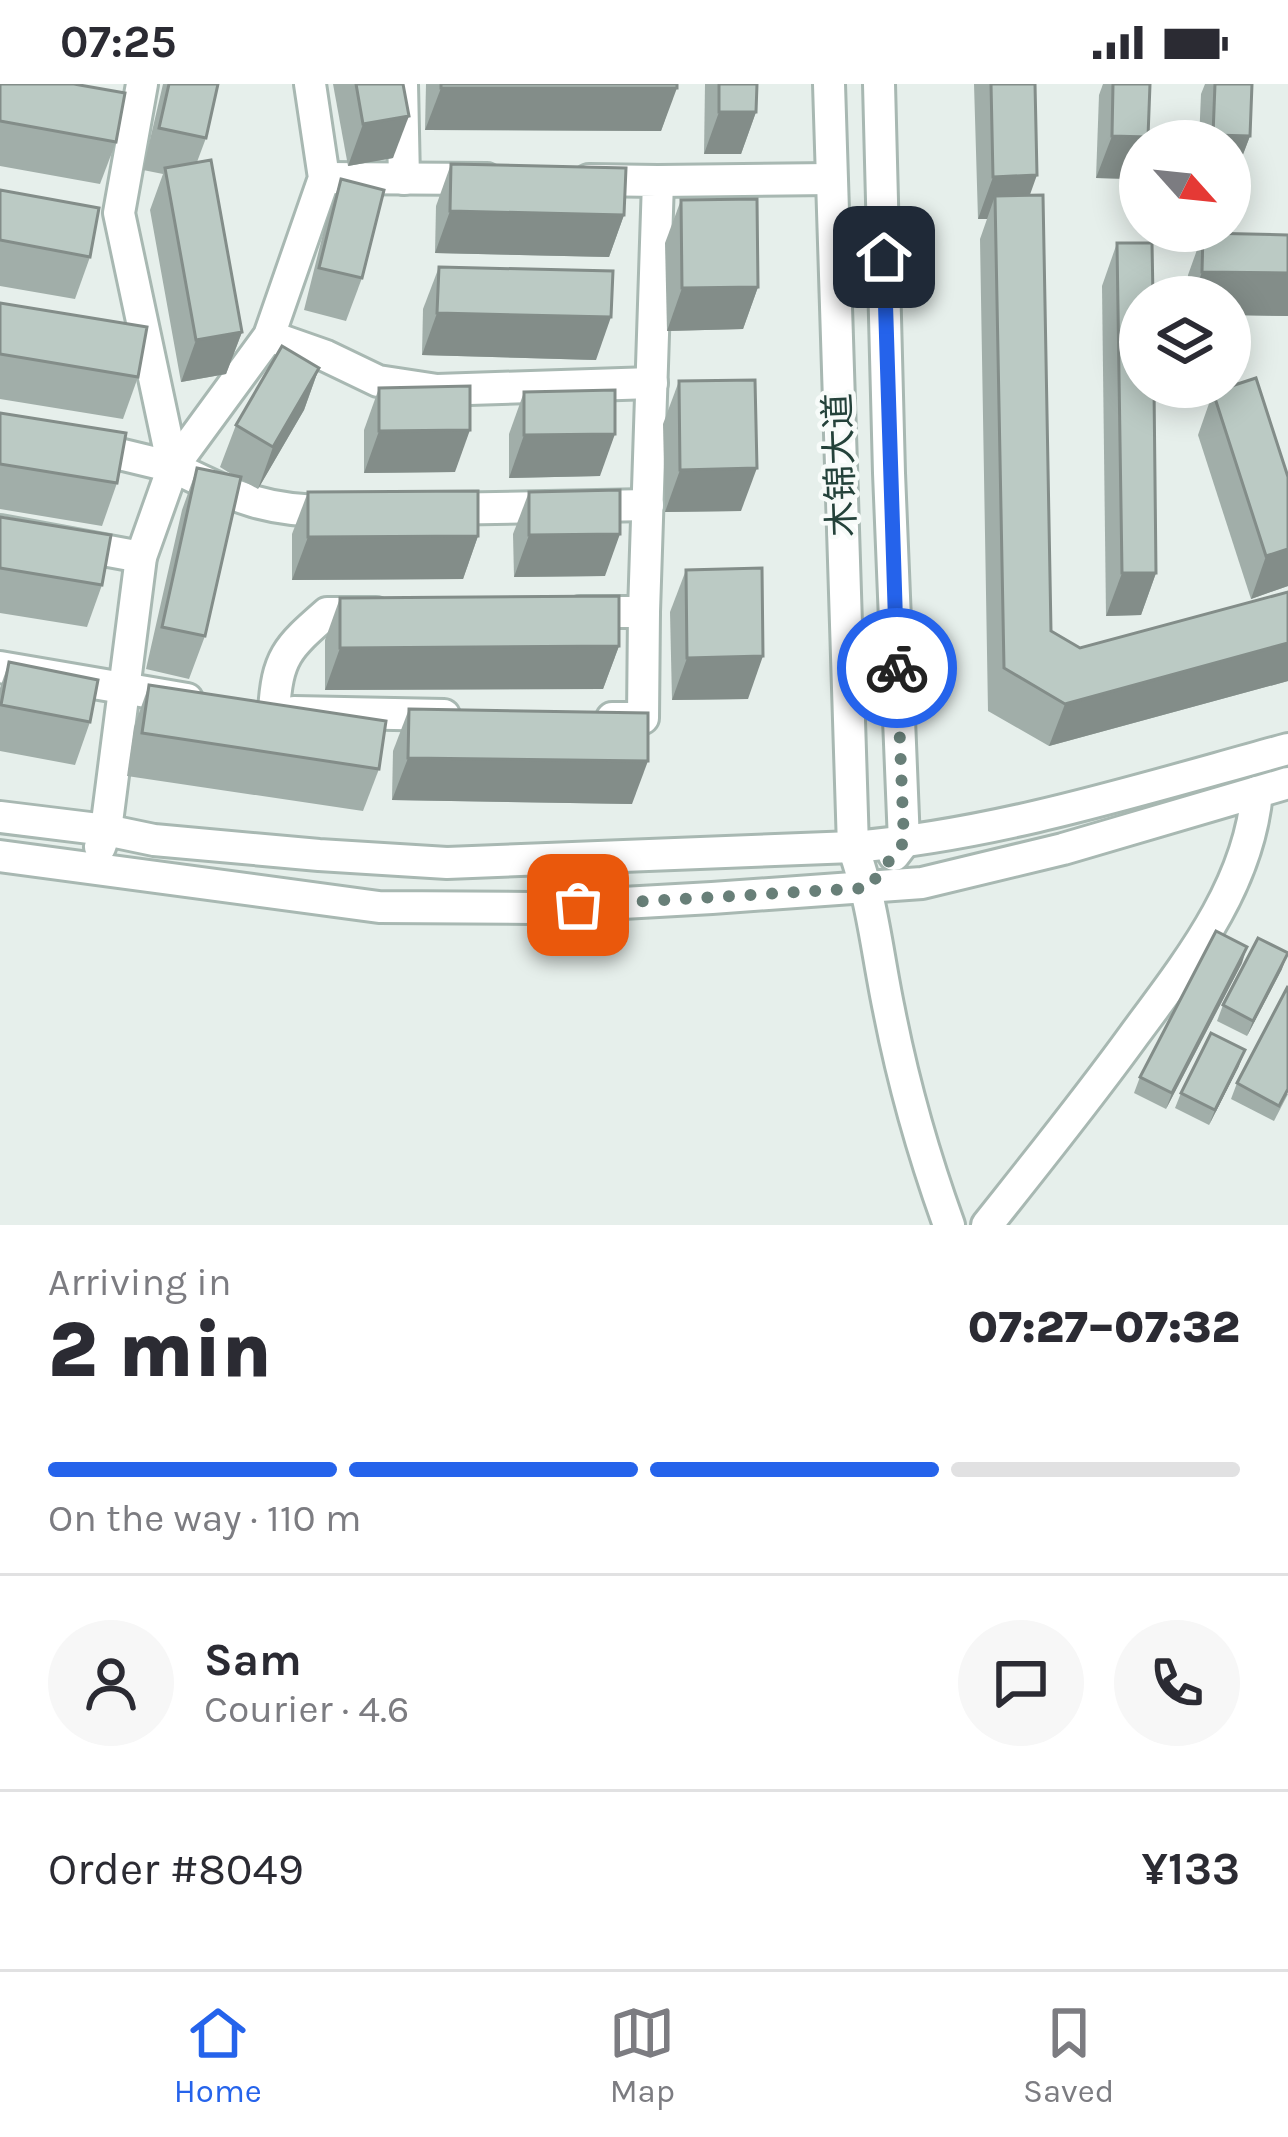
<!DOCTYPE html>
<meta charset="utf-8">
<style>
:root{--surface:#fff;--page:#f7f7f7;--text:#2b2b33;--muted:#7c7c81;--line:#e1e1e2;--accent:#2563eb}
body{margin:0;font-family:Karla,"Noto Sans SC",sans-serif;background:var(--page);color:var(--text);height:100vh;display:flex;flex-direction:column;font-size:45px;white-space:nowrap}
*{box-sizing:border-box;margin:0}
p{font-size:39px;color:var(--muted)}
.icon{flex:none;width:66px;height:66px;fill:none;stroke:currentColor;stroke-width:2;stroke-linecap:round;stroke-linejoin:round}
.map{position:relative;height:1141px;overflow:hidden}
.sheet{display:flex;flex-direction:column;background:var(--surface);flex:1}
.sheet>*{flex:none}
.needle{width:78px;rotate:117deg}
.fabs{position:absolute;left:1119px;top:36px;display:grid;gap:24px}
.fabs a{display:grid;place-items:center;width:132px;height:132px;border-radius:50%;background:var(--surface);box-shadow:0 6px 30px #0003;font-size:60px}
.pin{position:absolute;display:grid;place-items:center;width:102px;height:102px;color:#fff;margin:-51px;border-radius:24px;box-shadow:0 6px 18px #0006}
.courier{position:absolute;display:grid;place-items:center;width:120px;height:120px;margin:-60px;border:9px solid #2563eb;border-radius:50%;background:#fff;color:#222;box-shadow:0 3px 15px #0007}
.head em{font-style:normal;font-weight:800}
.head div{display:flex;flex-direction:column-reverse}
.head{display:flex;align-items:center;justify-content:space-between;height:204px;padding:0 48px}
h1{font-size:78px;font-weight:800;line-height:90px}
.bar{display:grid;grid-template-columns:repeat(4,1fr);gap:18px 12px;align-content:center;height:144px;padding:0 48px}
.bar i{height:15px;border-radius:9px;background:var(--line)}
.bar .current{background:var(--accent)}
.bar p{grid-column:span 4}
.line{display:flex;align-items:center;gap:30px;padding:0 48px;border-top:3px solid var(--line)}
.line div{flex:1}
.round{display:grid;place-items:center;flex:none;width:126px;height:126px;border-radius:63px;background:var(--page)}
.status{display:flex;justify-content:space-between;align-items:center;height:84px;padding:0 60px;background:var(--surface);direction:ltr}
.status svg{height:33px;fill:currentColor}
.menu{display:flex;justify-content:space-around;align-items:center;height:168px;border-top:3px solid var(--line);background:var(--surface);font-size:33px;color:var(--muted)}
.menu a{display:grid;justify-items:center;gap:6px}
.menu .current{color:var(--accent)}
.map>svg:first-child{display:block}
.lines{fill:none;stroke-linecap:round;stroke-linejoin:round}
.minor-casing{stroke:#a8b8b2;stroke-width:36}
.minor{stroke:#fff;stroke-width:30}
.wall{fill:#a1aea9}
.shaded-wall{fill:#838d89}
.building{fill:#bbcac4;stroke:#838d89;stroke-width:3}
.done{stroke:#687f78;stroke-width:12;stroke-dasharray:0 21.6}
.route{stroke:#2563eb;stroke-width:15}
.labels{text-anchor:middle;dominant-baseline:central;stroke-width:9;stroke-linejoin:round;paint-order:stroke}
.street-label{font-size:36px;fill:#24423a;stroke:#f7fbf9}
</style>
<div class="status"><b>07:25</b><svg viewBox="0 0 49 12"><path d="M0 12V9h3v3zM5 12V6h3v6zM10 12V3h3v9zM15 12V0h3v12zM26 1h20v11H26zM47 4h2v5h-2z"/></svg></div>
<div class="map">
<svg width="1288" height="1141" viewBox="0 0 1288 1141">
<rect width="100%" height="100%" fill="#e6efeb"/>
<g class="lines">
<!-- minor casing -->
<g class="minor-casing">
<g id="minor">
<polyline points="402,0 404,95"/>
<path d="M829,0L853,763C873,818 877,869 889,926C903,998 924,1072 949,1141"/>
<polyline points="879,0 889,389 904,758 894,771"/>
<polyline points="324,94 487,95"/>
<polyline points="658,97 831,95"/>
<polyline points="269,252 326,272 378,297 437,306 652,299"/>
<polyline points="86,362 173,383 119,129 142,0"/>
<path d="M173,383C237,414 268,429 342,427"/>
<polyline points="438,425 648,421"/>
<polyline points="0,447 141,473"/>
<polyline points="580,528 644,528 658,97 589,96"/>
<polyline points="0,583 187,615"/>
<path d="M274,628C277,573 287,564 327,529H376"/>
<polyline points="294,628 444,631"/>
<polyline points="612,634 643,634 644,528"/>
<path d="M0,733L106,746L154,756L319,771L447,779L853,763C1001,750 1145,704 1288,665"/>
<polyline points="100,763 106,746 141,473 173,383 269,252 324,94 310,0"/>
<polyline points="0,772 379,823 533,824 712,814 922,799 1063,765 1288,699"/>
<path d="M987,1141C1037,1078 1087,1016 1134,951C1188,878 1249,802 1257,708"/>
</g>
</g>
<!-- minor -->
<use href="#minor" class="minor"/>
</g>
<!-- wall -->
<g class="wall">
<polygon points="0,0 116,58 100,100 0,82"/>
<polygon points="163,0 218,0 206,54 197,78 242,248 226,290 181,298 150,126 163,90 143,86"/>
<polygon points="333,0 403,0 393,74 348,82"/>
<polygon points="426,0 677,0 661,47 425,46"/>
<polygon points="705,0 757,0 756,28 741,70 704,70"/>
<polygon points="974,0 1035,0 1030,111 1051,547 1080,564 1288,508 1288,597 1049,662 988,627 980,155 987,135 978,135"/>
<polygon points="1103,0 1150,0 1147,57 1133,95 1096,94 1099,11"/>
<polygon points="1205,0 1252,0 1250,52 1234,94 1230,57 1199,57 1201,10"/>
<polygon points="451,80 624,131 609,173 435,169 436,122"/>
<polygon points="341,95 362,194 346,237 304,226 326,138"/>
<polygon points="0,106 90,173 75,215 0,202"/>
<polygon points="681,116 758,203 743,245 667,247 665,159"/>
<polygon points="1203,149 1288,232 1230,231 1230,213 1187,213 1188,191"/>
<polygon points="1117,159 1156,489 1141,531 1106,532 1102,202"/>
<polygon points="439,183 596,276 422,271 423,225"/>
<polygon points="0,219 138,293 123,335 0,315"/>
<polygon points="319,284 304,326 258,405 240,395 205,552 189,595 146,585 182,426 197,384 236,393 220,383 236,341"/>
<polygon points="679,297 741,427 665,428 663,340"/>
<polygon points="379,304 455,388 364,389 364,346"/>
<polygon points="524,308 600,392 509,394 509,350"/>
<polygon points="1213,308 1288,393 1288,502 1251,515 1198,351"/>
<polygon points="0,329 117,399 102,442 0,425"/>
<polygon points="308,408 478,452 463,495 292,496 292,450"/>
<polygon points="529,408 605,492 514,493 513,450"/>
<polygon points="0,433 102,501 87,543 0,529"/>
<polygon points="686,486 748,615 672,616 670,528"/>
<polygon points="340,514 619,562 603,605 325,606 325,556"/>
<polygon points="9,578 90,638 75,681 0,667 0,604"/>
<polygon points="149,601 379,685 363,727 127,692 134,643"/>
<polygon points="409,625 632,720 392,716 393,667"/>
<polygon points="1242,879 1166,1025 1134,1009 1140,993"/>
<polygon points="1282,885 1247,952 1217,937 1223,921"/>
<polygon points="1239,982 1209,1041 1175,1024 1181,1009"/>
<polygon points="1237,999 1288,1010 1274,1037 1231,1015"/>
</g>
<!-- shaded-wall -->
<g class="shaded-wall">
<polygon points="441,4 677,4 661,47 425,46"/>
<polygon points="719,28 756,28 741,70 704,70"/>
<polygon points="409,32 393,74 348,82 363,40"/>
<polygon points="1213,51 1250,52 1234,94 1230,94 1230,57 1211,57"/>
<polygon points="1112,52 1148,53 1147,57 1140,57 1140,75 1133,95 1096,94"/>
<polygon points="1037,91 1022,133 995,112 987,135 978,135 993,93"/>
<polygon points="450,127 624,131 609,173 435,169"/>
<polygon points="1202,188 1288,189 1288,232 1230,231 1230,213 1193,213"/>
<polygon points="758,203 743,245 667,247 682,204"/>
<polygon points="437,229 611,233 596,276 422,271"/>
<polygon points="242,248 226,290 181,298 196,256"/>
<polygon points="319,284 304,326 258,405 273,363"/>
<polygon points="470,346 455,388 364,389 379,347"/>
<polygon points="615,350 600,392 509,394 524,351"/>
<polygon points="757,384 741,427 665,428 680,386"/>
<polygon points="620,450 605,492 514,493 529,451"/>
<polygon points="478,452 463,495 292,496 308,453"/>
<polygon points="1288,465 1288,502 1251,515 1266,472"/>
<polygon points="1122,489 1156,489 1141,531 1106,532"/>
<polygon points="1288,559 1288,597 1049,662 1065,620"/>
<polygon points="619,562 603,605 325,606 340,564"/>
<polygon points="763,572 748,615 672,616 687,574"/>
<polygon points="408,674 648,677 632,720 392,716"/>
<polygon points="1247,863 1242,879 1166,1025 1172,1009"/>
<polygon points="1288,869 1282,885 1247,952 1253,937"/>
<polygon points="1245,966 1239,982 1209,1041 1215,1026"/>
</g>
<!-- building -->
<g class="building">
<polygon points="0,0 74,0 125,9 116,58 0,37"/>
<polygon points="169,0 218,0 206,54 159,44"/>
<polygon points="356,0 403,0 409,32 363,40"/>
<rect x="441" y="0" width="236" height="4"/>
<polygon points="719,0 757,0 756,28 719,28"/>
<polygon points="991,0 1035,0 1037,91 993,93"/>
<polygon points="1113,0 1150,0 1148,53 1112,52"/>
<polygon points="1215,0 1252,0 1250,52 1213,51"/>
<polygon points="211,76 242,248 196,256 165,84"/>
<polygon points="451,80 626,84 624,131 450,127"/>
<polygon points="341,95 384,106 362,194 319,184"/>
<polygon points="0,106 99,124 90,173 0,156"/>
<polygon points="1043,111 1051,547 1080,564 1288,508 1288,559 1065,620 1004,584 995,112"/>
<polygon points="757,115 758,203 682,204 681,116"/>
<polygon points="1203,149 1288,151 1288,189 1202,188"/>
<polygon points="1117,159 1152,159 1153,213 1140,213 1140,303 1154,303 1156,489 1122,489"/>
<polygon points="439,183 613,187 611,233 437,229"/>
<polygon points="0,219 147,243 138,293 0,270"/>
<polygon points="282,262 319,284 273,363 236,341"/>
<polygon points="1256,294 1288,393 1288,465 1266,472 1213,308"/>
<polygon points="755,296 757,384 680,386 679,297"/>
<polygon points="470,302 470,346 379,347 379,304"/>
<polygon points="615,306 615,350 524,351 524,308"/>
<polygon points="0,329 126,349 117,399 0,380"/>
<polygon points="197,384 241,393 205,552 162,543"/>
<polygon points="620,406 620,450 529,451 529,408"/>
<polygon points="478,407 478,452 308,453 308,408"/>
<polygon points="0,433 111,451 102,501 0,484"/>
<polygon points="762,484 763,572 687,574 686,486"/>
<polygon points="619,512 619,562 340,564 340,514"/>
<polygon points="9,578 98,596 90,638 1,621"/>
<polygon points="149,601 386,637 379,685 142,649"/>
<polygon points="409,625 648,629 648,677 408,674"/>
<polygon points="1216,847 1247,863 1172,1009 1140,993"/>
<polygon points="1258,854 1288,869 1253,937 1223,921"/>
<polygon points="1288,902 1288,1005 1279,1022 1237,999"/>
<polygon points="1211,949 1245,966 1215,1026 1181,1009"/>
</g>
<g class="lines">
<!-- done -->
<polyline class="done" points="578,821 868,804 904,758 897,584"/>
<!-- route -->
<polyline class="route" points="884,173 897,584"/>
</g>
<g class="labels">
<!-- street labels -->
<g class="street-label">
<text transform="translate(840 381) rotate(-92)">木锦大道</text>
</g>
</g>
</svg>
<div class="fabs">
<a><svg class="needle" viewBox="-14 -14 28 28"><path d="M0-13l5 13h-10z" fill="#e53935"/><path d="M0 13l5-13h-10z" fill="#7c7c81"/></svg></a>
<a><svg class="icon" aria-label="layers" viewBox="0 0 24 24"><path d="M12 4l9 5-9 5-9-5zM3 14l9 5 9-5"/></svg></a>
</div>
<div class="pin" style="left:578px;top:821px;background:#ea580c"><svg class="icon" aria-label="bag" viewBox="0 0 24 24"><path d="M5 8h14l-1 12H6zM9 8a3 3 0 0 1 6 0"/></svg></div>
<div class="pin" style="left:884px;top:173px;background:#1f2937"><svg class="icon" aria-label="home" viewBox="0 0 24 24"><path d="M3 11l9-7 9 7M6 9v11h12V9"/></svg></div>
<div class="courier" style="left:897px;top:584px"><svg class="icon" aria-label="bike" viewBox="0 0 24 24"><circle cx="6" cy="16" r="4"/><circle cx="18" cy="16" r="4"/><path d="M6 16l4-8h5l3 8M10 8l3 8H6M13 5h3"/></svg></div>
</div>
<section class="sheet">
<div class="head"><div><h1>2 min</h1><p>Arriving in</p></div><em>07:27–07:32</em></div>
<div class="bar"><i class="current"></i><i class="current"></i><i class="current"></i><i></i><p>On the way · 110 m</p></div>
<div class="line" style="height:216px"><a class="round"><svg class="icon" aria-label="person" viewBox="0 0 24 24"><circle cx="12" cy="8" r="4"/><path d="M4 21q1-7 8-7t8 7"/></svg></a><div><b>Sam</b><p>Courier · 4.6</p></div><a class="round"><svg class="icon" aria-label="chat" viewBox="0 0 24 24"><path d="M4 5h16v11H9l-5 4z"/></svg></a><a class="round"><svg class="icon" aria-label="phone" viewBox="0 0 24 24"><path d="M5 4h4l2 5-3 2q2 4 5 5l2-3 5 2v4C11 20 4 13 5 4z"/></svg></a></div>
<div class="line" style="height:156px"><div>Order #8049</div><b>¥133</b></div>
</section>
<nav class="menu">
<a class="current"><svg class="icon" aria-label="home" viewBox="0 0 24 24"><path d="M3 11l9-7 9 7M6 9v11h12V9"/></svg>Home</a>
<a><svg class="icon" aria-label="map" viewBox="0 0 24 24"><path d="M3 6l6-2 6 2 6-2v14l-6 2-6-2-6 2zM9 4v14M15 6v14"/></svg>Map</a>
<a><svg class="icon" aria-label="saved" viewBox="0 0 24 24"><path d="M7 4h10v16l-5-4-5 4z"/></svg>Saved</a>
</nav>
